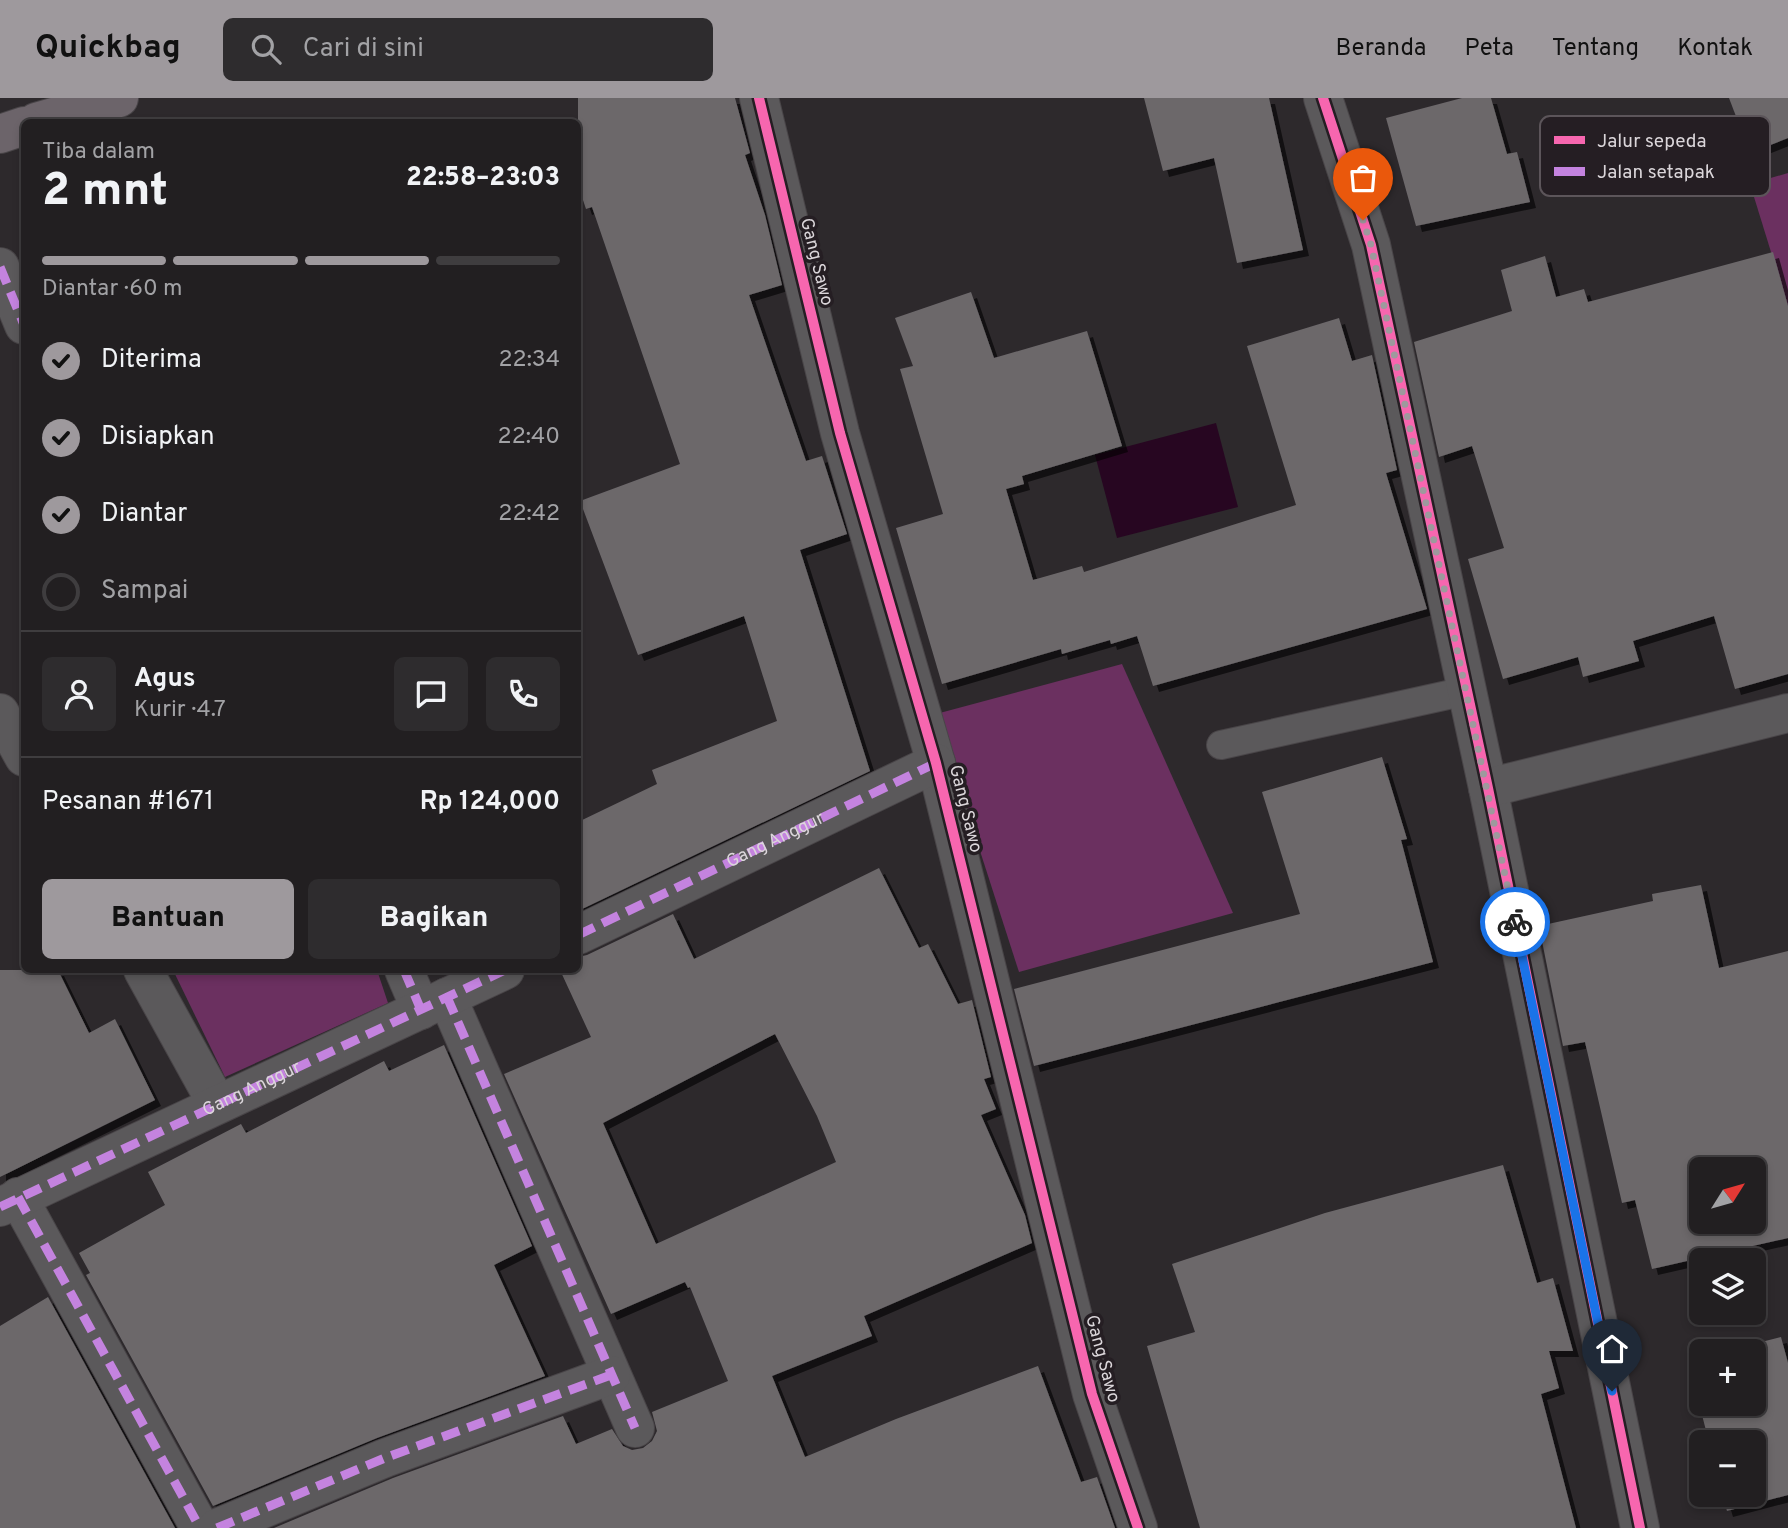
<!DOCTYPE html>
<html lang="id">
<meta charset="utf-8">
<style>
:root{--surface:#221f21;--page:#2e2c2e;--text:#f1f3f6;--muted:#a2a2a5;--line:#3f3d3f;--accent:#9e999d}
body{margin:0;font-family:Overpass,sans-serif;background:var(--page);color:var(--text);height:100vh;display:flex;flex-direction:column;font-size:26px;white-space:nowrap}
*{box-sizing:border-box;margin:0}
p{font-size:23px;color:var(--muted)}
.icon{flex:none;width:38px;height:38px;fill:none;stroke:currentColor;stroke-width:2;stroke-linecap:round;stroke-linejoin:round}
.map{position:relative;flex:1;overflow:hidden}
.side{position:absolute;left:21px;top:21px;width:560px;height:854px;display:flex;flex-direction:column;background:var(--surface);border-radius:10px;box-shadow:0 4px 10px #0003,0 0 0 2px var(--line)}
.side>*{flex:none}
.needle{width:46px;rotate:53deg}
.fabs{position:absolute;left:1689px;top:1059px;display:grid;gap:14px}
.fabs a{display:grid;place-items:center;width:77px;height:77px;border-radius:10px;background:var(--surface);box-shadow:0 4px 10px #0003,0 0 0 2px var(--line);font-size:35px}
.pin{position:absolute;display:grid;place-items:center;width:60px;height:60px;color:#fff;margin:-72px -30px;border-radius:50% 50% 50% 0;rotate:-45deg;box-shadow:0 0 7px #0007}
.pin .icon{rotate:45deg}
.courier{position:absolute;display:grid;place-items:center;width:70px;height:70px;margin:-35px;border:5px solid #1a73e8;border-radius:50%;background:#fff;color:#222;box-shadow:0 2px 9px #0007}
.headline em{font-style:normal;font-weight:800}
.headline div{display:flex;flex-direction:column-reverse}
.headline{display:flex;align-items:center;justify-content:space-between;height:119px;padding:0 21px}
h1{font-size:46px;font-weight:800;line-height:52px}
.bar{display:grid;grid-template-columns:repeat(4,1fr);gap:10px 7px;align-content:center;height:84px;padding:0 21px}
.bar i{height:9px;border-radius:5px;background:var(--line)}
.bar .on{background:var(--accent)}
.bar p{grid-column:span 4}
.line{display:flex;align-items:center;gap:18px;padding:0 21px;border-top:2px solid var(--line)}
.line div{flex:1}
.round{display:grid;place-items:center;flex:none;width:74px;height:74px;border-radius:10px;background:var(--page)}
ol{padding:0 21px;list-style:none}
li{display:flex;align-items:center;gap:21px;height:77px}
li p{margin-inline-start:auto}
li .icon{padding:7px;border-radius:50%;background:var(--accent);color:#111;stroke-width:4}
li:last-child{color:var(--muted)}
li i{width:38px;height:38px;border:4px solid var(--line);border-radius:50%}
.action{display:flex;gap:14px;margin-top:auto;padding:14px 21px}
.action a{flex:1;height:80px;border-radius:10px;background:var(--accent);color:#111;font-size:28px;font-weight:800;line-height:80px;text-align:center}
.action a+a{background:var(--page);color:var(--text)}
header{display:flex;align-items:center;gap:42px;box-sizing:border-box;height:98px;padding:0 35px;background:var(--accent);color:#111}
header strong{font-size:33px}
nav{display:flex;gap:38px;margin-inline-start:auto;font-size:24px}
.search{width:490px;height:63px;background:var(--page);display:flex;align-items:center;gap:18px;box-sizing:border-box;padding:0 24px;border-radius:10px;color:var(--muted);font-size:26px}
.map>svg:first-child{display:block}
.green{fill:#6b3060}
.water{fill:#270621}
.building{fill:#6c686b;fill-rule:evenodd;filter:url(#shadow)}
.lines{fill:none;stroke-linecap:round;stroke-linejoin:round}
.lane-casing{stroke:#494548;stroke-width:30}
.street-casing{stroke:#494548;stroke-width:40}
.primary-casing{stroke:#494548;stroke-width:40}
.lane{stroke:#5b595b;stroke-width:28}
.street{stroke:#5b595b;stroke-width:38}
.primary{stroke:#6c646a;stroke-width:38}
.quiet{stroke:#c483df;stroke-width:9;stroke-dasharray:18 9;stroke-linecap:butt}
.cycleway-casing{stroke:#251e23;stroke-width:15}
.cycleway{stroke:#f766af;stroke-width:10}
.done{stroke:#9e999d;stroke-width:7;stroke-dasharray:0 12.6}
.route{stroke:#1a73e8;stroke-width:9}
.labels{text-anchor:middle;dominant-baseline:central;stroke-width:7;stroke-linejoin:round;paint-order:stroke}
.street-label{font-size:18px;fill:#dbd6da;stroke:#251e23}
.key{fill:#251e23;stroke:#5c555a;stroke-width:2}
.key-label{font-size:19px;fill:#dbd6da}
</style>
<header>
<strong>Quickbag</strong>
<div class="search"><svg class="icon" aria-label="search" viewBox="0 0 24 24"><circle cx="10" cy="10" r="6"/><path d="M15 15l6 6"/></svg>Cari di sini</div>
<nav><a>Beranda</a><a>Peta</a><a>Tentang</a><a>Kontak</a></nav>
</header>
<div class="map">
<svg width="1788" height="1430" viewBox="0 0 1788 1430">
<defs>
<filter id="shadow"><feDropShadow dx="6" dy="6" stdDeviation="0" flood-color="#0009"/></filter>
</defs>
<rect width="100%" height="100%" fill="#2d292c"/>
<!-- green -->
<g class="green">
<polygon points="1788,75 1788,209 1750,86"/>
<polygon points="1122,566 1233,815 1019,874 936,616"/>
<polygon points="173,872 377,872 388,905 225,979"/>
</g>
<!-- water -->
<polygon class="water" points="1216,325 1238,409 1117,440 1095,357"/>
<!-- building -->
<g class="building">
<polygon points="578,0 735,0 750,55 745,57 765,117 782,187 749,197 806,363 822,358 847,436 800,452 870,673 578,813 578,724 657,686 652,672 777,623 744,518 638,557 580,403 680,366 592,109 586,111 578,87"/>
<polygon points="1144,0 1269,0 1303,152 1237,165 1214,60 1163,73"/>
<polygon points="1462,0 1491,0 1507,56 1517,54 1530,104 1416,128 1386,20"/>
<polygon points="1729,0 1788,0 1788,40 1750,55"/>
<polygon points="1773,154 1788,208 1788,576 1735,591 1714,518 1633,543 1639,563 1583,579 1578,559 1503,581 1468,461 1504,450 1472,348 1439,359 1414,244 1512,213 1501,172 1545,158 1556,199 1584,191 1588,204"/>
<polygon points="971,194 994,260 1087,233 1122,348 1022,378 1024,386 1006,391 1033,482 1082,468 1084,474 1296,407 1247,248 1339,220 1352,263 1372,257 1397,372 1386,375 1427,511 1153,588 1137,538 1111,546 1110,542 1062,556 1061,551 942,586 896,430 943,416 900,271 913,268 895,220"/>
<polygon points="1382,659 1407,741 1401,742 1433,864 1034,968 1014,891 1300,816 1262,694"/>
<path d="M879,770L919,850L928,846L958,906L972,902L991,979L984,981L996,1011L981,1017L1025,1117L1032,1145L864,1218L872,1238L772,1278L805,1359L896,1321L1038,1268L1081,1384L1097,1379L1115,1430H274L393,1380L563,1318L576,1346L612,1331L623,1348L632,1352L643,1350L652,1343L657,1333L652,1314L728,1283L690,1189L688,1190L685,1184L611,1216L504,976L591,939L560,872H578V859L587,857L673,816L694,861ZM775,936L817,1018L836,1064L656,1146L603,1025Z"/>
<path d="M1701,787L1719,870L1788,853V1140L1652,1171L1635,1102L1622,1105L1585,944L1563,948L1539,828L1653,803L1652,796ZM1701,1071H1754V1124H1701Z"/>
<polygon points="0,872 58,872 89,935 115,921 155,1002 0,1079"/>
<polygon points="444,947 532,1148 494,1167 545,1278 377,1340 213,1408 86,1177 90,1175 79,1155 165,1107 148,1074 241,1026 246,1035 384,963 389,973"/>
<polygon points="1503,1067 1537,1185 1553,1180 1573,1253 1549,1253 1559,1290 1541,1296 1576,1430 1200,1430 1147,1248 1195,1234 1172,1166 1325,1115"/>
<polygon points="48,1199 175,1430 0,1430 0,1228"/>
<polygon points="1781,1239 1788,1265 1788,1397 1727,1413 1722,1396 1754,1396 1754,1344 1709,1344 1688,1263 1701,1259 1701,1306 1754,1306 1754,1253 1726,1253"/>
</g>
<g class="lines">
<!-- lane casing -->
<g class="lane-casing">
<polyline id="lane" points="1221,647 1466,593"/>
</g>
<!-- street casing -->
<g class="street-casing">
<g id="street">
<polyline points="759,0 840,335 936,665 1092,1296 1138,1430"/>
<polyline points="1323,0 1371,147 1488,690 1640,1430"/>
<polyline points="0,169 24,227"/>
<polyline points="0,615 24,659"/>
<polyline points="1488,690 1788,615"/>
<path id="s1" d="M578,837L936,665"/>
<polyline points="143,872 217,1006"/>
<polyline points="404,872 421,912"/>
<polyline points="447,899 635,1330"/>
<polyline points="18,1099 200,1430"/>
<path id="s2" d="M0,1109L505,872"/>
<polyline points="217,1430 385,1360 611,1277"/>
</g>
</g>
<!-- primary casing -->
<g class="primary-casing">
<g id="primary">
<polyline points="36,24 119,0"/>
<polyline points="0,36 24,28"/>
</g>
</g>
<!-- lane -->
<use href="#lane" class="lane"/>
<!-- street -->
<use href="#street" class="street"/>
<!-- primary -->
<use href="#primary" class="primary"/>
<!-- quiet -->
<g class="quiet">
<polyline points="0,169 24,227"/>
<polyline points="578,837 936,665"/>
<polyline points="404,872 421,912"/>
<polyline points="447,899 635,1330"/>
<polyline points="18,1099 200,1430"/>
<polyline points="0,1109 505,872"/>
<polyline points="217,1430 385,1360 611,1277"/>
</g>
<!-- cycleway casing -->
<g class="cycleway-casing">
<g id="cycleway">
<polyline points="759,0 840,335 936,665 1092,1296 1138,1430"/>
<polyline points="1323,0 1371,147 1488,690 1640,1430"/>
</g>
</g>
<!-- cycleway -->
<use href="#cycleway" class="cycleway"/>
</g>
<g class="lines">
<!-- done -->
<polyline class="done" points="1363,122 1371,147 1515,824"/>
<!-- route -->
<polyline class="route" points="1515,824 1612,1293"/>
</g>
<g class="labels">
<!-- street labels -->
<g class="street-label">
<text transform="translate(816 164) rotate(76)">Gang Sawo</text>
<text transform="translate(965 711) rotate(76)">Gang Sawo</text>
<text stroke="none"><textPath href="#s1" startOffset="219">Gang Anggur</textPath></text>
<text stroke="none"><textPath href="#s2" startOffset="278">Gang Anggur</textPath></text>
<text transform="translate(1102 1261) rotate(75)">Gang Sawo</text>
</g>
</g>
<!-- legend -->
<rect x="1540" y="18" width="230" height="80" rx="10" class="key"/>
<rect x="1554" y="38" width="31" height="8" fill="#f766af"/>
<rect x="1554" y="69" width="31" height="9" fill="#c483df"/>
<g class="key-label">
<text x="1597" y="49">Jalur sepeda</text>
<text x="1597" y="80">Jalan setapak</text>
</g>
</svg>
<div class="fabs">
<a><svg class="needle" viewBox="-14 -14 28 28"><path d="M0-13l5 13h-10z" fill="#e53935"/><path d="M0 13l5-13h-10z" fill="#a2a2a5"/></svg></a>
<a><svg class="icon" aria-label="layers" viewBox="0 0 24 24"><path d="M12 4l9 5-9 5-9-5zM3 14l9 5 9-5"/></svg></a>
<a>+</a>
<a>−</a>
</div>
<div class="pin" style="left:1363px;top:122px;background:#ea580c"><svg class="icon" aria-label="bag" viewBox="0 0 24 24"><path d="M5 8h14l-1 12H6zM9 8a3 3 0 0 1 6 0"/></svg></div>
<div class="pin" style="left:1612px;top:1293px;background:#1f2937"><svg class="icon" aria-label="home" viewBox="0 0 24 24"><path d="M3 11l9-7 9 7M6 9v11h12V9"/></svg></div>
<div class="courier" style="left:1515px;top:824px"><svg class="icon" aria-label="bike" viewBox="0 0 24 24"><circle cx="6" cy="16" r="4"/><circle cx="18" cy="16" r="4"/><path d="M6 16l4-8h5l3 8M10 8l3 8H6M13 5h3"/></svg></div>
<section class="side">
<div class="headline"><div><h1>2 mnt</h1><p>Tiba dalam</p></div><em>22:58–23:03</em></div>
<div class="bar"><i class="on"></i><i class="on"></i><i class="on"></i><i></i><p>Diantar · 60 m</p></div>
<ol>
<li><svg class="icon" aria-label="check" viewBox="0 0 24 24"><path d="M5 12l5 5 9-10"/></svg>Diterima<p>22:34</p></li>
<li><svg class="icon" aria-label="check" viewBox="0 0 24 24"><path d="M5 12l5 5 9-10"/></svg>Disiapkan<p>22:40</p></li>
<li><svg class="icon" aria-label="check" viewBox="0 0 24 24"><path d="M5 12l5 5 9-10"/></svg>Diantar<p>22:42</p></li>
<li><i></i>Sampai</li>
</ol>
<div class="line" style="height:126px"><a class="round"><svg class="icon" aria-label="person" viewBox="0 0 24 24"><circle cx="12" cy="8" r="4"/><path d="M4 21q1-7 8-7t8 7"/></svg></a><div><b>Agus</b><p>Kurir · 4.7</p></div><a class="round"><svg class="icon" aria-label="chat" viewBox="0 0 24 24"><path d="M4 5h16v11H9l-5 4z"/></svg></a><a class="round"><svg class="icon" aria-label="phone" viewBox="0 0 24 24"><path d="M5 4h4l2 5-3 2q2 4 5 5l2-3 5 2v4C11 20 4 13 5 4z"/></svg></a></div>
<div class="line" style="height:91px"><div>Pesanan #1671</div><b>Rp 124,000</b></div>
<div class="action"><a>Bantuan</a><a>Bagikan</a></div>
</section>
</div>
